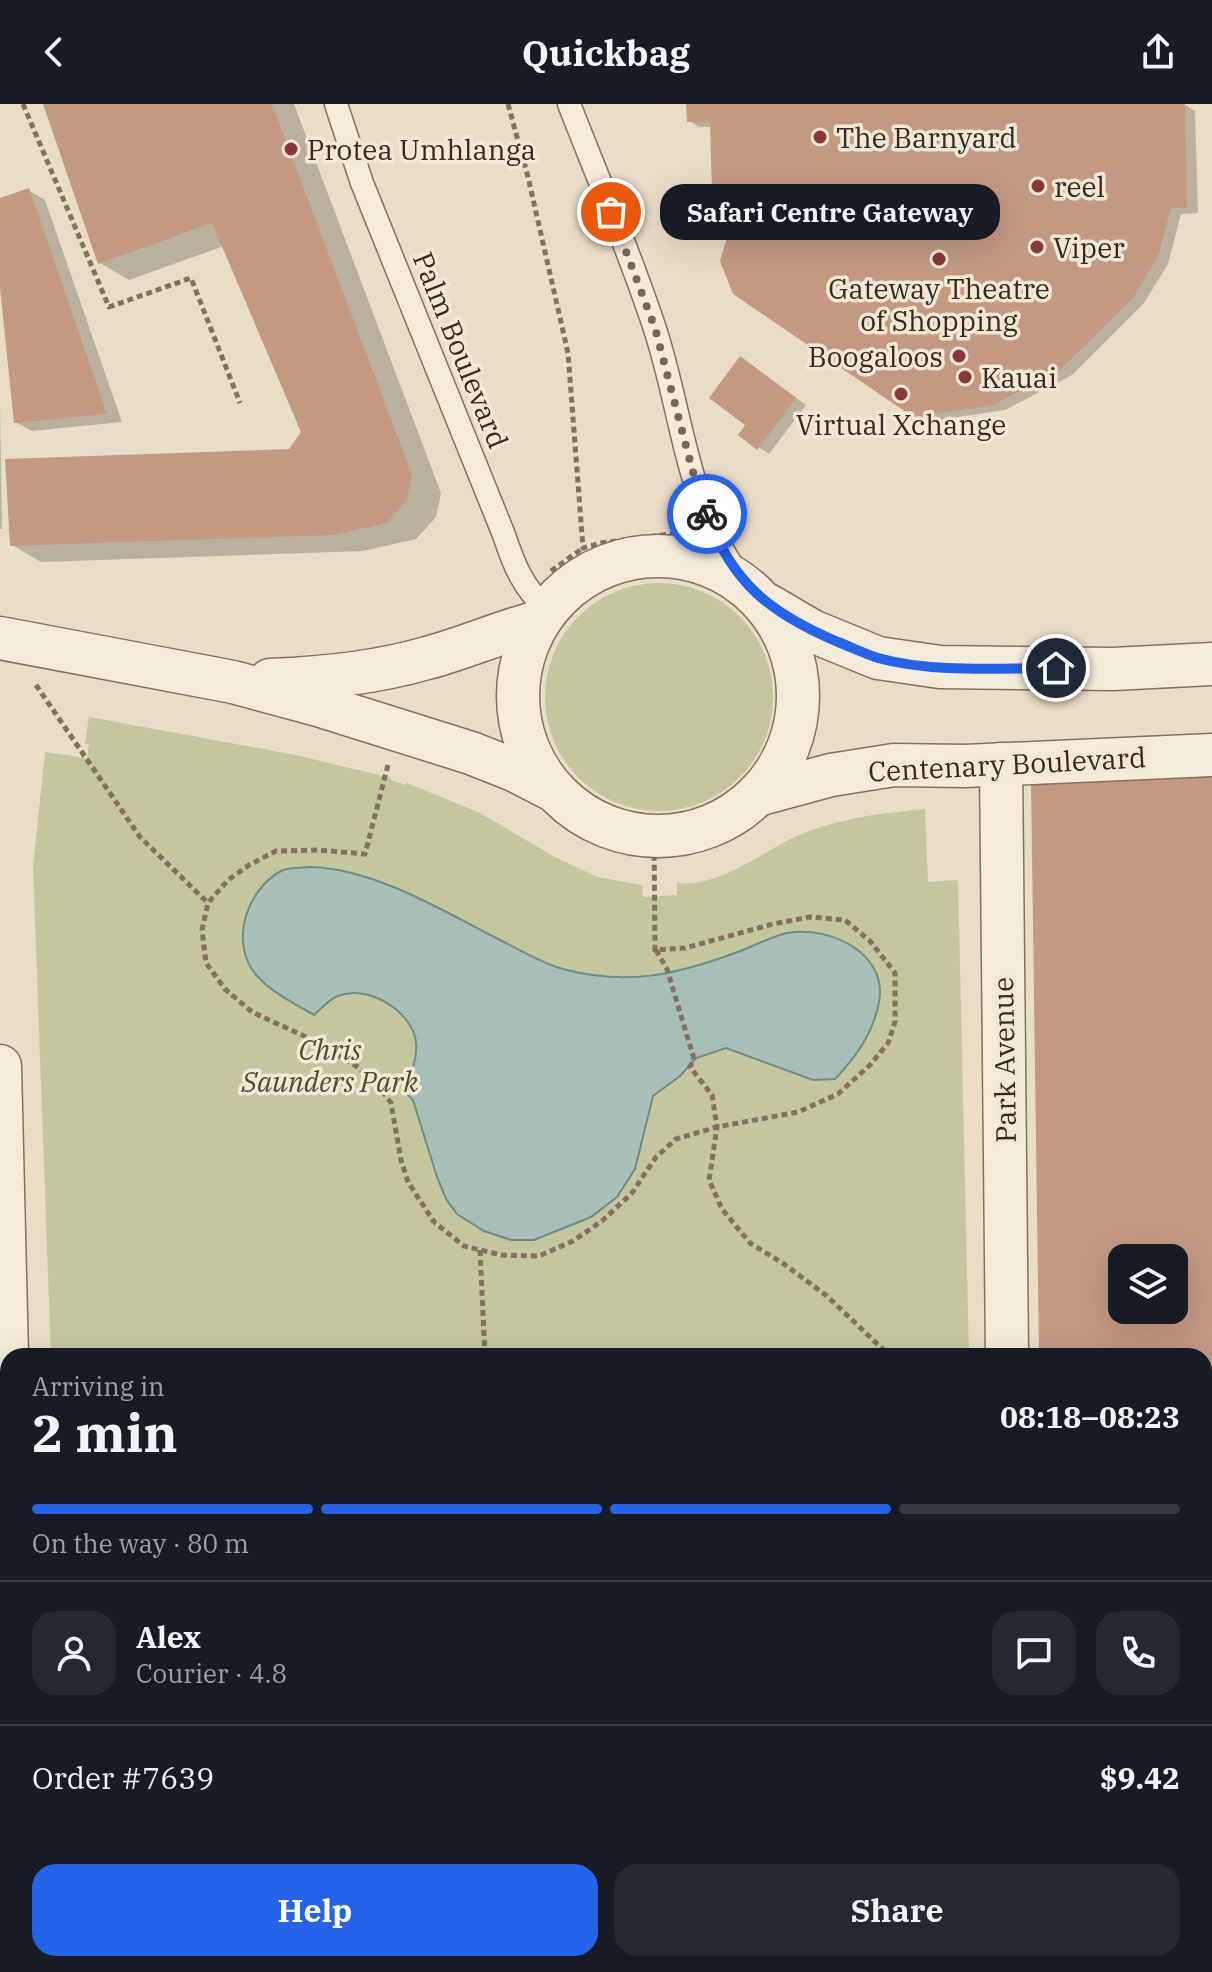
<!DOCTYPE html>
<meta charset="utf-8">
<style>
:root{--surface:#171b24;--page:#242831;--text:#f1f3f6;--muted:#9ea1a6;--line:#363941;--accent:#2563eb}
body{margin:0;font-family:"IBM Plex Serif",serif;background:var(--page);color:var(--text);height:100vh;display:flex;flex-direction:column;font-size:30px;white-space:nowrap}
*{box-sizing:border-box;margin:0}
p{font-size:26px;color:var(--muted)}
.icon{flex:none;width:44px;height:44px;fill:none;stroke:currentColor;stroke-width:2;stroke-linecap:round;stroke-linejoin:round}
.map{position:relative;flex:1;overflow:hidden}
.side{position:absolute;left:0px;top:1244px;width:1212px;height:624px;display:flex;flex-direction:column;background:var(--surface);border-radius:24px 24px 0 0;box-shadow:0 8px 32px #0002}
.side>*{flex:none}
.tools{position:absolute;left:1108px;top:1140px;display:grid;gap:16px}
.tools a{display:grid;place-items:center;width:80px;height:80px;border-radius:16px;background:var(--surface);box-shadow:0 8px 32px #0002;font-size:40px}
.pin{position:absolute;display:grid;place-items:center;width:68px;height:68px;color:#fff;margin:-34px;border:4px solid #fff;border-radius:50%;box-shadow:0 2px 8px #0007}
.courier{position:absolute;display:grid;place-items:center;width:80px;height:80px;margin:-40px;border:6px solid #2563eb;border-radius:50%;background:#fff;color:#222;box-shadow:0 2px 10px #0007}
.bubble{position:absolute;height:56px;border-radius:24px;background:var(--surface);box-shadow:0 8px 32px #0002;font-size:26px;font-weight:700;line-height:56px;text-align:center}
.headline em{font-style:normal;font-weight:700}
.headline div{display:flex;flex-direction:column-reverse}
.headline{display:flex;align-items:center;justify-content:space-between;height:136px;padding:0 32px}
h1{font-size:52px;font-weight:700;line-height:60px}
.bar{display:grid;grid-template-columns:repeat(4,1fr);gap:12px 8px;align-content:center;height:96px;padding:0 32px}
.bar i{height:10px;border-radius:6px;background:var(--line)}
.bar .on{background:var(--accent)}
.bar p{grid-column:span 4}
.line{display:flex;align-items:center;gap:20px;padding:0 32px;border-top:2px solid var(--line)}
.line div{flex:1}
.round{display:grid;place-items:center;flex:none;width:84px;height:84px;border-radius:24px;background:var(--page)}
.action{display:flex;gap:16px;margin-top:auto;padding:16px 32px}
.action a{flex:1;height:92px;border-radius:24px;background:var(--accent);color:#fff;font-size:32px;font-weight:700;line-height:92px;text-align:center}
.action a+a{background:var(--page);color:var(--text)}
header{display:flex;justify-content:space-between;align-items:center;height:104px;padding:0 32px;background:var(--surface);font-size:36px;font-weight:700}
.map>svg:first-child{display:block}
.green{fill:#c4c69d}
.water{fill:#a8beb6;stroke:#708b83;stroke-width:2}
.shadow{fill:#0003;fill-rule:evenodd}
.building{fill:#c39982;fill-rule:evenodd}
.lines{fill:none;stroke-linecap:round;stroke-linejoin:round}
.lane-casing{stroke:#83705f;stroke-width:25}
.street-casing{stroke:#83705f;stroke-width:45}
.path{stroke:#83705f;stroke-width:5;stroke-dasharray:6 4;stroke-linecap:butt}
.lane{stroke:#f5ebda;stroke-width:22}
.street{stroke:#f5ebda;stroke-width:42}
.done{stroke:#74685b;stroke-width:8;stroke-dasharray:0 14.4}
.route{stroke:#2563eb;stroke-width:10}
.poi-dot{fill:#8b363c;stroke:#f2e8d6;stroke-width:3}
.labels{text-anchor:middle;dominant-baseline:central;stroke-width:7;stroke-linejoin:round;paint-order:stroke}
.poi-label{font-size:28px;fill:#352921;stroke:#f2e8d6;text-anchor:start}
.street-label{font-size:28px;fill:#352921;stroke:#f2e8d6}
.park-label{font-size:28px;font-style:italic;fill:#484f2a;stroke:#f2e8d6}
</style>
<header><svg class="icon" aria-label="back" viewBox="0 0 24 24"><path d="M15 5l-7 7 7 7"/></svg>Quickbag<svg class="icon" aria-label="share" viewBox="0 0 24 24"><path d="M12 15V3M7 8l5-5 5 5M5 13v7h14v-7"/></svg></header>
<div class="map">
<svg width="1212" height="1868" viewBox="0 0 1212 1868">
<rect width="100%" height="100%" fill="#e9ddc8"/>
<!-- green -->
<g class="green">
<circle cx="659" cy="593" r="114"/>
<path d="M89,613L296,651L391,674V676L405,681L407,679L480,709L555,753L597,773L642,781L643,793L677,791V779C722,785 769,741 809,727C847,713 885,709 925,705L928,778L958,776L969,1252H51L33,763L45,648L87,654L89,640H85Z"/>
</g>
<!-- water -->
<path class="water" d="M311,763C376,765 445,808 502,837C522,847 542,859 563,865C627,882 675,871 735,849C752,843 770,833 787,829C831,821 892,851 878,903C871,932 855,954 835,975L813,976L726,944L696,954L680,972L653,992L635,1065L617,1093L591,1113L534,1136H511L484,1127L457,1110L446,1095L437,1073L413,996L404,987C410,971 418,955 416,938C412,907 368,880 338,892C329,895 321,905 314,911C295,900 273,889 258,873C228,841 246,786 281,767C289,763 302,764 311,763Z"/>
<!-- shadow -->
<g class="shadow">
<polygon points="45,0 294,0 441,389 436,413 416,435 363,447 41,458 12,441 290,347 303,328 224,142 129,176 100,159"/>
<polygon points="688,0 1185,1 1195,7 1198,109 1181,110 1168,160 1144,199 1072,271 1005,306 926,318 914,311 730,128 715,123 712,23 699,23 689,17"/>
<polygon points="28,86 45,96 122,318 32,327 15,318 0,178 0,96"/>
<polygon points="752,261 806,301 769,350 740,331 748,321"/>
<polygon points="0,301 2,425 0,425"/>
<path d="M1212,674V1316L1204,1317V1252H1041ZM1122,1154H1174V1206H1122Z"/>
<polygon points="1204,1381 1212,1381 1212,1868 1086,1868 1086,1860 1204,1860"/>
<rect x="75" y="1860" width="125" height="8"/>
<rect x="376" y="1860" width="97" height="8"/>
</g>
<!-- building -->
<g class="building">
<polygon points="43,0 272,0 412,371 407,396 387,419 332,431 10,442 5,355 289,345 301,328 212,119 98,160"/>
<polygon points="686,0 1185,0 1187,104 1171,104 1158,153 1133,194 1061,265 993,301 913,313 733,190 720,157 730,123 713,124 710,18 687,18"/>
<polygon points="29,84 107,310 14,319 0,184 0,94"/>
<polygon points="740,252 796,294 757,346 738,331 745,321 709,294"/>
<path d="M1212,672V1294L1204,1295V1252H1039L1031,678ZM1122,1154H1174V1206H1122Z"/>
<rect x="1204" y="1379" width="8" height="127"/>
<polygon points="1204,1566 1207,1566 1212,1737 1212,1868 1084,1868 1084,1860 1204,1860"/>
<polygon points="73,1860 171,1860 172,1868 73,1868"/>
<rect x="374" y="1860" width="95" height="8"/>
</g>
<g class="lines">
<!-- lane casing -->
<g class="lane-casing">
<g id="lane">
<path d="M336,0L362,79L504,431C514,461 523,484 547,505"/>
<path d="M569,0C598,74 629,147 654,222C684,311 687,417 753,488"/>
</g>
</g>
<!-- street casing -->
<g class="street-casing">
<g id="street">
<circle cx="658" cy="592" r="140"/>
<polyline points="766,500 812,527 878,554 940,563 1113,565 1212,560"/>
<polyline points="0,534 233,578 318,601 471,649 514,666 553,686"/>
<path d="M270,576C324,574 375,569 427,554C465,544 500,528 538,518"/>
<polyline points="1001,660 1007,1252"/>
<polyline points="757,691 831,671 894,661 965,662 1212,651"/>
<polyline points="0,962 8,1294"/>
<polyline points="1204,1336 1212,1336"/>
<polyline points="0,1370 8,1370"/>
<polyline points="8,1424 8,1435"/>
<polyline points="22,1860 22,1868"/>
<polyline points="544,1860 544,1868"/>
<polyline points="1044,1860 1045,1868"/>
</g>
</g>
<!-- path -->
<g class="path">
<polyline points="23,0 109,203 191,174 240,299"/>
<polyline points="508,0 528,73 568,249 583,444 601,439 678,429 675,416"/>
<polyline points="551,467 583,444"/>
<polyline points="36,581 140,733 208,799"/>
<polyline points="388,661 365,750 318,746 276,747 249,761 228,776 208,799 202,826 206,859 225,885 252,908 304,932 358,963 380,984 391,999 401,1056 408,1078 434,1118 464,1142 501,1151 539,1152 573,1137 602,1117 632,1089 656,1053 676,1035 717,1023 798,1008 838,990 870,961 888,939 895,918 895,869 870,837 845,816 810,813 773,820 685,844 655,846 654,731"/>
<polyline points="656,846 667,865 694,955 690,963 712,991 717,1023 709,1076 722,1105 750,1139 784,1160 827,1192 890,1252"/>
<polyline points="480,1146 485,1252"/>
</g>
<!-- lane -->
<use href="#lane" class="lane"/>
<!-- street -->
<use href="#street" class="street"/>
</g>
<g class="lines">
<!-- done -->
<polyline class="done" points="611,108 655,224 695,376 707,410"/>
<!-- route -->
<path class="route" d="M707,410C732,480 772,510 838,538C851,543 865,550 878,554C932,569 999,564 1056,564"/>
</g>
<!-- markers -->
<g class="poi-dot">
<circle cx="820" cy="33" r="8"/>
<circle cx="291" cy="45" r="8"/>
<circle cx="1038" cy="82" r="8"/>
<circle cx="1037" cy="143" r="8"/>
<circle cx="939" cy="155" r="8"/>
<circle cx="959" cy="252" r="8"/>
<circle cx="965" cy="273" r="8"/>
<circle cx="901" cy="290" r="8"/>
</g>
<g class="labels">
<!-- poi labels -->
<g class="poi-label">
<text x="836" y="33">The Barnyard</text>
<text x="307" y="45">Protea Umhlanga</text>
<text x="1054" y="82">reel</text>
<text x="1053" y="143">Viper</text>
<text x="939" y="184" text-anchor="middle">Gateway Theatre<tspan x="939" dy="32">of Shopping</tspan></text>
<text x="943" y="252" text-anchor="end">Boogaloos</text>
<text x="981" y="273">Kauai</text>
<text x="901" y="320" text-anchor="middle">Virtual Xchange</text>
</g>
<!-- street labels -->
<g class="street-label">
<text transform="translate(461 246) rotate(68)">Palm Boulevard</text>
<text transform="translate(1007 660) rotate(-3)">Centenary Boulevard</text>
<text transform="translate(1004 956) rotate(-91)">Park Avenue</text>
</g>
<!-- park labels -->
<g class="park-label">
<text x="330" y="945">Chris<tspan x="330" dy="32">Saunders Park</tspan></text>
</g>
</g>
</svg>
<div class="tools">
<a><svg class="icon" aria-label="layers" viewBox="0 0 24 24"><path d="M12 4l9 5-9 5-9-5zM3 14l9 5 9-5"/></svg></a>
</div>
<div class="pin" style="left:611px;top:108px;background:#ea580c"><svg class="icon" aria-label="bag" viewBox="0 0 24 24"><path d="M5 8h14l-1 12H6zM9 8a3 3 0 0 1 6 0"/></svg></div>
<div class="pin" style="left:1056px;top:564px;background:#1f2937"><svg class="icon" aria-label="home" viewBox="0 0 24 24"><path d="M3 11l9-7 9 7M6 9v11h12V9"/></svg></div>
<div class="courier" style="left:707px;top:410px"><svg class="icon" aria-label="bike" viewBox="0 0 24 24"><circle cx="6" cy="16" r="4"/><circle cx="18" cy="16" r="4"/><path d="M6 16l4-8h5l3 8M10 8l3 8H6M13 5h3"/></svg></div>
<div class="bubble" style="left:660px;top:80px;width:340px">Safari Centre Gateway</div>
<section class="side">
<div class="headline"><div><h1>2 min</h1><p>Arriving in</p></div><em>08:18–08:23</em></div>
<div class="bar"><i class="on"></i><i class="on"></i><i class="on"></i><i></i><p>On the way · 80 m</p></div>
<div class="line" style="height:144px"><a class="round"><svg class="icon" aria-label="person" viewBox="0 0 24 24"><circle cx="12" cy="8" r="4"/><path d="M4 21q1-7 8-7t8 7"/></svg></a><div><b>Alex</b><p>Courier · 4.8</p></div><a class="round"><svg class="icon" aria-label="chat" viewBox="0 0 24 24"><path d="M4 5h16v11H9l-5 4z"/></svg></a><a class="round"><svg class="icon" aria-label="phone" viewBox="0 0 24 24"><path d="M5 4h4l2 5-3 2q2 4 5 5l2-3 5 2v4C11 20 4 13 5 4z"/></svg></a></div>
<div class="line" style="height:104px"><div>Order #7639</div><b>$9.42</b></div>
<div class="action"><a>Help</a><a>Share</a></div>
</section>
</div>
